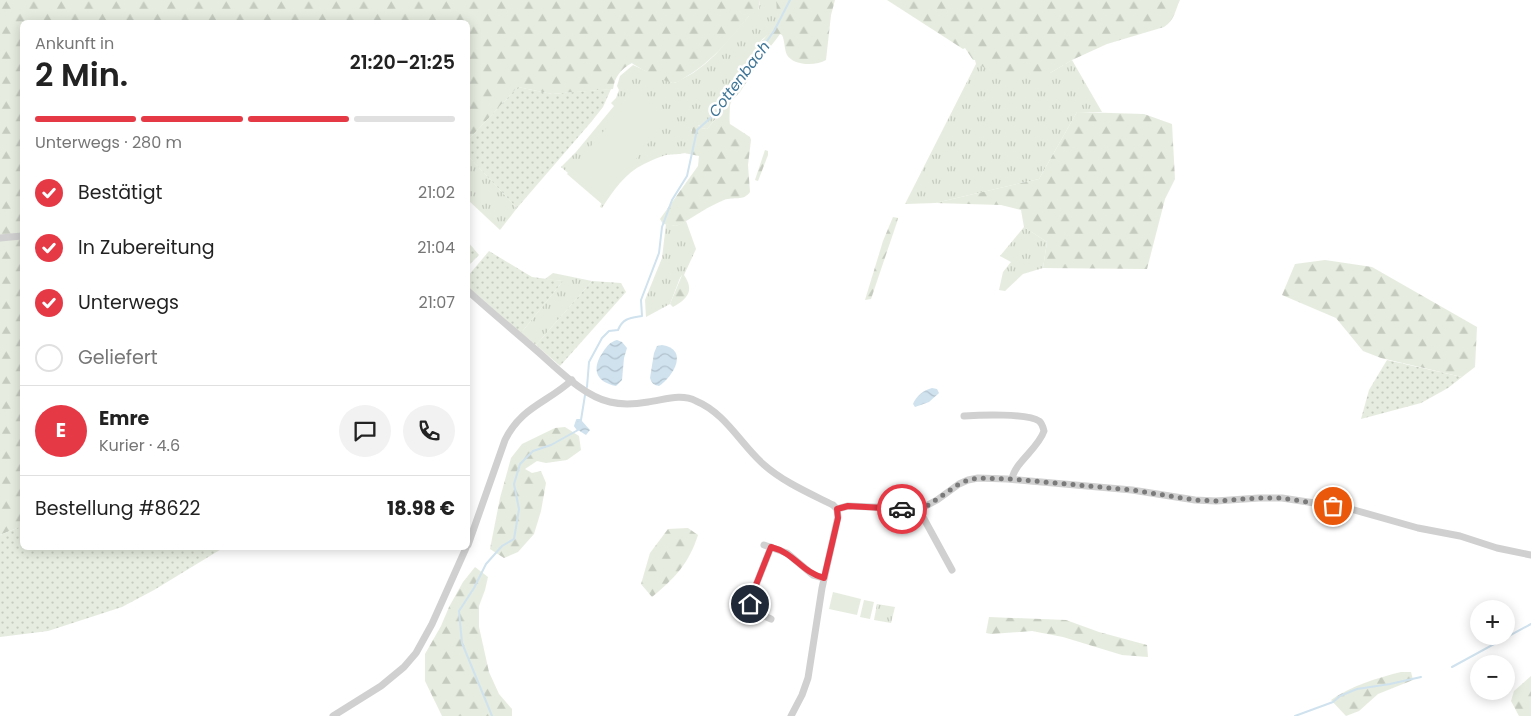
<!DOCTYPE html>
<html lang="de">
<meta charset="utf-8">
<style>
:root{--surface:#fff;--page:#f2f2f2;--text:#222;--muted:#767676;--line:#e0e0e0;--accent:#e63946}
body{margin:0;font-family:Poppins,sans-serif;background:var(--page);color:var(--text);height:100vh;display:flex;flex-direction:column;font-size:19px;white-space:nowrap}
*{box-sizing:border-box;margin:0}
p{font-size:16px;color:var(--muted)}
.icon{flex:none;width:28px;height:28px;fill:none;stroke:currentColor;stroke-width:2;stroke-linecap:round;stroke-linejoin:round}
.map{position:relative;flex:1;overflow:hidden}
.details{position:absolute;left:20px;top:20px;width:450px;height:530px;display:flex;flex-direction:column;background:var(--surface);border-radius:8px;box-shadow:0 2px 12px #0003}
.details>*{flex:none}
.buttons{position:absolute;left:1470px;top:600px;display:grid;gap:10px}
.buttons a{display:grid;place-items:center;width:45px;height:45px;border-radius:50%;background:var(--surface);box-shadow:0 2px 12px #0003;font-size:25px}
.pin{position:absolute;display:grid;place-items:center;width:42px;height:42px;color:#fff;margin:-21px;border:2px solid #fff;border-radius:50%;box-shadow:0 1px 5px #0007}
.courier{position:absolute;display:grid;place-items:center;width:50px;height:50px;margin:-25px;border:4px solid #e63946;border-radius:50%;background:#fff;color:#222;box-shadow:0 1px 6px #0007}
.overview em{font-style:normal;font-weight:600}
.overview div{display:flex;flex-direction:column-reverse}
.overview{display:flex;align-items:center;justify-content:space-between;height:85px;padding:0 15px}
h1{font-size:32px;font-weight:600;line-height:38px}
.bar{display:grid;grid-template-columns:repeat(4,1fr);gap:8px 5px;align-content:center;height:60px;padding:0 15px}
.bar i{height:6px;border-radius:4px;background:var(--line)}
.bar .on{background:var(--accent)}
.bar p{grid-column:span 4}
.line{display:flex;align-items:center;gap:12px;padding:0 15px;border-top:1px solid var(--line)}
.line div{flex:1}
.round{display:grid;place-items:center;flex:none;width:52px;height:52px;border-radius:26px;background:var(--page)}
ol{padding:0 15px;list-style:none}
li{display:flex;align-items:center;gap:15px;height:55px}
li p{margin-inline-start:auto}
li .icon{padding:5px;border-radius:50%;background:var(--accent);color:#fff;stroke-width:4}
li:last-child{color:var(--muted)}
li i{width:28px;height:28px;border:2px solid var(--line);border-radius:50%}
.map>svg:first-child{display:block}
.grass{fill:url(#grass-tufts)}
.forest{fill:url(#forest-firs)}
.garden{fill:url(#garden-dots)}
.pitch{fill:#e6ecdf}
.water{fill:url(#water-waves)}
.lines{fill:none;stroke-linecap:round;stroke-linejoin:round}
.stream{stroke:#cfe2ee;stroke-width:2}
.minor{stroke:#d0d0d0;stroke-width:7}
.done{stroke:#7a7a7a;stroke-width:5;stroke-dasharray:0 9}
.route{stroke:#e63946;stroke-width:6}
.labels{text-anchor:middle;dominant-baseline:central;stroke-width:5;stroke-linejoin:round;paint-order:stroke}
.water-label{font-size:15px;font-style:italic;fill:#3f7597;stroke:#fff}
</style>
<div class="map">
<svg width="1531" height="716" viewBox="0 0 1531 716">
<defs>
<pattern id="grass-tufts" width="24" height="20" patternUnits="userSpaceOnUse" patternTransform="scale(1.25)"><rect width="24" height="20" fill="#e6ecdf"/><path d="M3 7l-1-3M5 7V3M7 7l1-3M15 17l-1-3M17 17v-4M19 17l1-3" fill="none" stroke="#c6cbc0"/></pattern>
<pattern id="forest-firs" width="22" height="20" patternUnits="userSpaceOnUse" patternTransform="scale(1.25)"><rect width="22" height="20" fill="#e6ecdf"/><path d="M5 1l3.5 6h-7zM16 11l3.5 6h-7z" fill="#c6cbc0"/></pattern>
<pattern id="garden-dots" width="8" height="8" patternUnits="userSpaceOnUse" patternTransform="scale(1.25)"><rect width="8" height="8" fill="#e6ecdf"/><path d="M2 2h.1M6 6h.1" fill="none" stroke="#c6cbc0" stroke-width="1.8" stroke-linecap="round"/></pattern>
<pattern id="water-waves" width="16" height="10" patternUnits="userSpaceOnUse" patternTransform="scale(1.25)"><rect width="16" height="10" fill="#cfe2ee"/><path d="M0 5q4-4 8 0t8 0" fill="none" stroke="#b2c2cd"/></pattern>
</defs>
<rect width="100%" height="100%" fill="#fff"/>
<!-- grass -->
<g class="grass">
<path d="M760,0H776L779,25L756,45L755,54L741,73L732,90L729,93L721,108L719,115L707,129L701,128L699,125L691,130C692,135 696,145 692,149C688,155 673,154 666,155C659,157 652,160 644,164C625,173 613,191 602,208L600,207L602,202L561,167L576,152L614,106L611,103L616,98L619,90L617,86L620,76L633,65L672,83H675L693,73L705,64L716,54L749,16L759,9Z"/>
<polygon points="975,60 1050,73 1072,60 1102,112 1077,112 1039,179 935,203 905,204 976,64"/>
<polygon points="468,156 517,208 500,230 468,200"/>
<polygon points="686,221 696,249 684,275 682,275 680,278 670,304 646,317 645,300 662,258 666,224 676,226"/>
<polygon points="1024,227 1047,242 1043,268 1023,274 1005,291 999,290 1003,272 1011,262 1000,256"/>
<polygon points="553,273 592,281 536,345 521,333 563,281 545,279"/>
<polygon points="877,604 895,607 891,623 874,620"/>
</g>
<!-- forest -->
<g class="forest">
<path d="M0,0H760L758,13L755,16H749C729,40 711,63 684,78C681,80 677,83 673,83C668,83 636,67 632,63C621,69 615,76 613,89L552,94L518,87L468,140V22H22V526L0,535Z"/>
<path d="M776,0H835L831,15L826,60C816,66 794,66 787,55C784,49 785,41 782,35L780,34C774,43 767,50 761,59C754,69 749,79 742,89C739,95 732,98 730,105C730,108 729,122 730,124L750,137L751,140L748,165L750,192C743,202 734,196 724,200C709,206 695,216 681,224L676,226L663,224L660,219L698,166L699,156L684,153C705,147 682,133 697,124L701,128L707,129L719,115L727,95L733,87V83L735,80L746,68L755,54C753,46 757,44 763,40C767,36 770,30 774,26L777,27L778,25Z"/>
<path d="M887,0H1180C1175,10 1175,20 1164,27L1107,44L1072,60L1050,73L1031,75L989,72L975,60H973L965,48L963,49Z"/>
<polygon points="1077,112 1144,114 1172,124 1175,179 1165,199 1147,269 1043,268 1047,242 1024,227 1021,210 1001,205 935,203 1039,179"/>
<polygon points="765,150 768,151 768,155 758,181 755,180"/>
<polygon points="893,217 898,218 897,222 871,299 865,300 883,241"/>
<polygon points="1325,260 1372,267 1477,327 1475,367 1462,377 1381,358 1363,351 1336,318 1282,295 1295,264"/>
<path d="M682,275H684C695,291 687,299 673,307L670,304Z"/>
<polygon points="565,427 579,436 581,450 567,460 546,463 537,461 525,469 532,473 541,471 546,483 541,511 534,534 518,552 504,558 490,549 500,498 511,458 522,444 555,428"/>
<path d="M688,528L698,535C689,563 675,578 652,597L641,584L650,553L668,529Z"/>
<polygon points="475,567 488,577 485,590 479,606 479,627 489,672 499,694 512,709 512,716 442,716 425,681 425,654 441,626 449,607 463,582"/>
<polygon points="989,617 1066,620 1099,632 1147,645 1148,657 1122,655 1063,637 1032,631 991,634 986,633"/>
<path d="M1401,672H1411L1413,680L1378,694L1359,711L1346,716L1331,700C1351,686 1377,678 1401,672Z"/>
<polygon points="1531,676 1531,716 1519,716 1511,701 1514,691"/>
</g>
<!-- garden -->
<g class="garden">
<polygon points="518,87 552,94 611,89 603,107 592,121 517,208 468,156 468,140"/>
<polygon points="468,242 479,255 468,266"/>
<polygon points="489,251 532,277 563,281 521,333 468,287 468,276"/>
<polygon points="592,281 621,283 626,292 560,366 536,345"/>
<polygon points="1387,360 1462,377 1448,388 1421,403 1361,419 1369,390"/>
<polygon points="22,526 22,548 223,548 154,590 122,607 48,631 0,637 0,535"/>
</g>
<!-- pitch -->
<g class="pitch">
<polygon points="633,97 668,117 602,204 567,174"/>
<polygon points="833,592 861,599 857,615 829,609"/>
<polygon points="864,600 874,602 870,619 860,617"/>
</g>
<!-- water -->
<g class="water">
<path d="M617,340L622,342L627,348L624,358L622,380L616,386C596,382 591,369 603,352C607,346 610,342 617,340Z"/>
<path d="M662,345C689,349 674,376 659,386C654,385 652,384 650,378L654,353L657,346Z"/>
<path d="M932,388L937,389L939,393L929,402L915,407L913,404C916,396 924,390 932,388Z"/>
<polygon points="577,420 581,420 590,430 586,435 578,430 575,426"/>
</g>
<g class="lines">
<!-- stream -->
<g class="stream">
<path d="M587,387L589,362L602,338L609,331L618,330C623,318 630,318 642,316L641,300L659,253L662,227L672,200L687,176L697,130L716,113L774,31L790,0"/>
<polyline points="1452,667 1531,624"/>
<polyline points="492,716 462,643 459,611 474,588 486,564 502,546 514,539 519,509 514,484 520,464 533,451 551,445 578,430 575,426 577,420 581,420 585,395"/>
<polyline points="1295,716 1333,702 1340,696 1357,689 1390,684 1421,677"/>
</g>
<!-- minor -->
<g class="minor">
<polyline points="0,238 22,236"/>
<path d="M468,291C490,311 513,330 536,350C557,368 583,396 610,402C622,405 636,404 648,402C664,400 681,393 696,401C725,413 740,443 762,463C783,482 809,493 833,505L837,509L838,517L822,588L808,678L802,695L791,716"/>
<path d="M964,416C979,415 1028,413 1039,421C1042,423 1043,427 1044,431C1038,449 1015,462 1012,479"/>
<polyline points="837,509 848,506 920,509 937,500 959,484 968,480 978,478 1007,479 1132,490 1195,500 1216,501 1259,498 1282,498 1347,508 1418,528 1460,536 1497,548 1531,555"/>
<polyline points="920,509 923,517 952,570"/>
<path d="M468,545L505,440C521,407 547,403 572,380"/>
<polyline points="764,545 787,553 813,575 824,578"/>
<polyline points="771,547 750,600 753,611 771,619"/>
<polyline points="333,716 381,686 404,667 416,653 432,624 466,548"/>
</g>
</g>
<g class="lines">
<!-- done -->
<polyline class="done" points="902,509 914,510 924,508 959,484 968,480 978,478 1012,479 1132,490 1195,500 1216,501 1259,498 1282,498 1333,506"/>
<!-- route -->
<path class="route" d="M750,604V600L771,547C795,553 801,572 824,578L838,518L837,509L848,506L902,509"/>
</g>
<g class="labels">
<!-- water labels -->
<g class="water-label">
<text transform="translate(739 79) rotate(-53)">Cottenbach</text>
</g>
</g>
</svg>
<div class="buttons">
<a>+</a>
<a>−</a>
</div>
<div class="pin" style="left:1333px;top:506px;background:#ea580c"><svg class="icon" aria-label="bag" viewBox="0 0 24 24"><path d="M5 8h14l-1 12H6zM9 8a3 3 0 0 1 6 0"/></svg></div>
<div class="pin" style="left:750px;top:604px;background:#1f2937"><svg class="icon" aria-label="home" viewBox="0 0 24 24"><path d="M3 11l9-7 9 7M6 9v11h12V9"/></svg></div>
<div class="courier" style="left:902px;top:509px"><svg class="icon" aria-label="car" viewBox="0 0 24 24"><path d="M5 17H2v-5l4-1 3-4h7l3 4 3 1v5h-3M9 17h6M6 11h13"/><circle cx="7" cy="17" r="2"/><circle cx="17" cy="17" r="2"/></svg></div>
<section class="details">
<div class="overview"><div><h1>2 Min.</h1><p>Ankunft in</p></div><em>21:20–21:25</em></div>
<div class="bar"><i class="on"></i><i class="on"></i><i class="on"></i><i></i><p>Unterwegs · 280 m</p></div>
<ol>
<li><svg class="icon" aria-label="check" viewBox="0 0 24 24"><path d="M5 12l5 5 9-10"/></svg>Bestätigt<p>21:02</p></li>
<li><svg class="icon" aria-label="check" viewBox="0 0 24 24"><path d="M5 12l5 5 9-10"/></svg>In Zubereitung<p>21:04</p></li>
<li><svg class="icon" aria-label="check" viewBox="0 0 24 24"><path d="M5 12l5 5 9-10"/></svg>Unterwegs<p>21:07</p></li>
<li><i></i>Geliefert</li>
</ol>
<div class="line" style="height:90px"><b class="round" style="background:var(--accent);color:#fff">E</b><div><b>Emre</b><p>Kurier · 4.6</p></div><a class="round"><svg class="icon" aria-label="chat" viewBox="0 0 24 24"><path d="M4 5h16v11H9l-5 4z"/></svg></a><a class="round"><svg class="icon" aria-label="phone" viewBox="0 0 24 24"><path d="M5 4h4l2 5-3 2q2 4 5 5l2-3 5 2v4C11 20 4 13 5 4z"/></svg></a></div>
<div class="line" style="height:65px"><div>Bestellung #8622</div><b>18.98 €</b></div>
</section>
</div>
